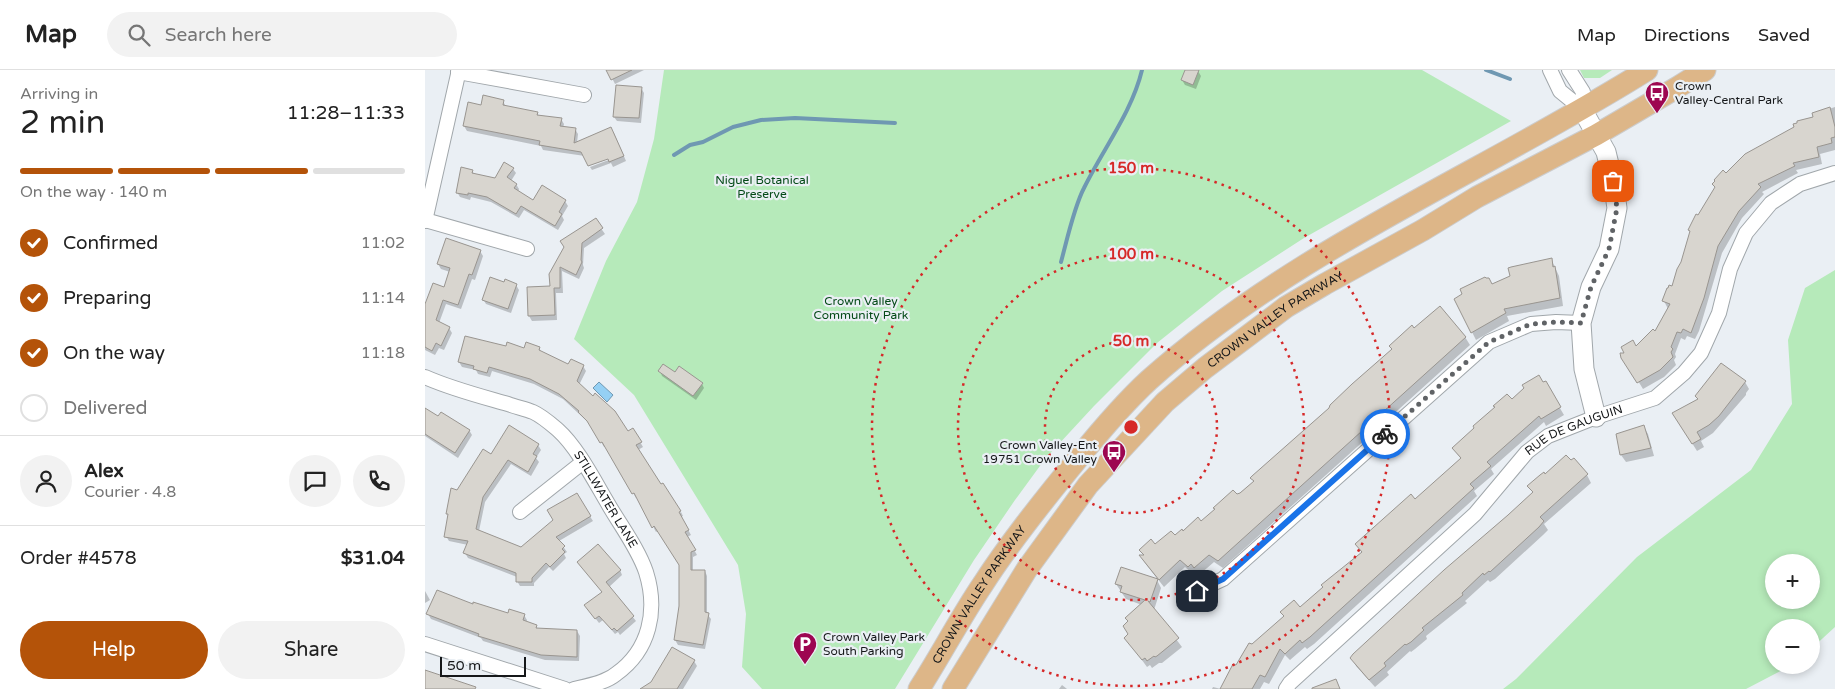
<!DOCTYPE html>
<meta charset="utf-8">
<style>
:root{--surface:#fff;--page:#f2f2f2;--text:#222;--muted:#767676;--line:#e0e0e0;--accent:#b45309}
body{margin:0;font-family:"Varela Round",sans-serif;background:var(--page);color:var(--text);height:100vh;display:flex;flex-direction:column;font-size:19px;white-space:nowrap}
*{box-sizing:border-box;margin:0}
p{font-size:16px;color:var(--muted)}
.icon{flex:none;width:28px;height:28px;fill:none;stroke:currentColor;stroke-width:2;stroke-linecap:round;stroke-linejoin:round}
.map{position:relative;flex:1;overflow:hidden}
.drawer{display:flex;flex-direction:column;background:var(--surface);width:425px}
.drawer>*{flex:none}
.tools{position:absolute;left:1340px;top:484px;display:grid;gap:10px}
.tools a{display:grid;place-items:center;width:55px;height:55px;border-radius:50%;background:var(--surface);box-shadow:0 2px 8px #0003;font-size:25px}
.scale{position:absolute;left:15px;bottom:12px;width:86px;box-sizing:border-box;padding-left:5px;border:2px solid #151719;border-top:0;font-size:14px;line-height:18px;white-space:nowrap;color:#151719;-webkit-text-stroke:4px #eaeff4;paint-order:stroke}
.pin{position:absolute;display:grid;place-items:center;width:42px;height:42px;color:#fff;margin:-21px;border-radius:10px;box-shadow:0 2px 8px #0006}
.courier{position:absolute;display:grid;place-items:center;width:50px;height:50px;margin:-25px;border:4px solid #1a73e8;border-radius:50%;background:#fff;color:#222;box-shadow:0 1px 6px #0007}
.summary em{font-style:normal;font-weight:600}
.summary div{display:flex;flex-direction:column-reverse}
.summary{display:flex;align-items:center;justify-content:space-between;height:85px;padding:0 20px}
h1{font-size:32px;font-weight:600;line-height:38px}
.bar{display:grid;grid-template-columns:repeat(4,1fr);gap:8px 5px;align-content:center;height:60px;padding:0 20px}
.bar i{height:6px;border-radius:4px;background:var(--line)}
.bar .current{background:var(--accent)}
.bar p{grid-column:span 4}
.line{display:flex;align-items:center;gap:12px;padding:0 20px;border-top:1px solid var(--line)}
.line div{flex:1}
.round{display:grid;place-items:center;flex:none;width:52px;height:52px;border-radius:26px;background:var(--page)}
ol{padding:0 20px;list-style:none}
li{display:flex;align-items:center;gap:15px;height:55px}
li p{margin-inline-start:auto}
li .icon{padding:5px;border-radius:50%;background:var(--accent);color:#fff;stroke-width:4}
li:last-child{color:var(--muted)}
li i{width:28px;height:28px;border:2px solid var(--line);border-radius:50%}
.action{display:flex;gap:10px;margin-top:auto;padding:10px 20px}
.action a{flex:1;height:58px;border-radius:30px;background:var(--accent);color:#fff;font-size:20px;font-weight:600;line-height:58px;text-align:center}
.action a+a{background:var(--page);color:var(--text)}
header{display:flex;align-items:center;gap:30px;box-sizing:border-box;height:70px;padding:0 25px;background:var(--surface);border-bottom:1px solid var(--line)}
header strong{font-size:24px}
nav{display:flex;gap:28px;margin-inline-start:auto;font-size:18px}
.search{width:350px;height:45px;background:var(--page);display:flex;align-items:center;gap:12px;box-sizing:border-box;padding:0 18px;border-radius:28px;color:var(--muted);font-size:19px}
main{display:flex;flex:1;min-height:0}
.map>svg:first-child{display:block}
.green{fill:#b6eaba;fill-rule:evenodd}
.water{fill:#95d0f4;stroke:#6f98b2}
.shadow{fill:#0003}
.lines{fill:none;stroke-linecap:round;stroke-linejoin:round}
.stream{stroke:#6f98b2;stroke-width:4}
.building{fill:#d8d5cf;stroke:#999590}
.street-casing{stroke:#a1a7ab;stroke-width:16}
.secondary-casing{stroke:#a1a7ab;stroke-width:21}
.primary-casing{stroke:#ccc;stroke-width:23}
.street{stroke:#fff;stroke-width:14}
.secondary{stroke:#fff;stroke-width:19}
.primary{stroke:#ddb688;stroke-width:21}
.done{stroke:#606366;stroke-width:5;stroke-dasharray:0 9}
.route{stroke:#1a73e8;stroke-width:6}
.ring{fill:none;stroke:#d62828;stroke-width:2.5;stroke-dasharray:2.5 5}
.labels{text-anchor:middle;dominant-baseline:central;stroke-width:4.5;stroke-linejoin:round;paint-order:stroke}
.poi-label{font-size:12px;fill:#151719;stroke:#eaeff4;text-anchor:start}
.park-label{font-size:12px;fill:#044a17;stroke:#eaeff4}
.street-label{font-size:12px;fill:#151719;stroke:#eaeff4}
.centre{fill:#d62828;stroke:#eaeff4;stroke-width:2.5}
.ring-label{font-size:15px;text-anchor:middle;font-weight:bold;fill:#d62828;stroke:#eaeff4;stroke-width:4.5;stroke-linejoin:round;paint-order:stroke}
</style>
<header>
<strong>Map</strong>
<div class="search"><svg class="icon" aria-label="search" viewBox="0 0 24 24"><circle cx="10" cy="10" r="6"/><path d="M15 15l6 6"/></svg>Search here</div>
<nav><a>Map</a><a>Directions</a><a>Saved</a></nav>
</header>
<main>
<section class="drawer">
<div class="summary"><div><h1>2 min</h1><p>Arriving in</p></div><em>11:28–11:33</em></div>
<div class="bar"><i class="current"></i><i class="current"></i><i class="current"></i><i></i><p>On the way · 140 m</p></div>
<ol>
<li><svg class="icon" aria-label="check" viewBox="0 0 24 24"><path d="M5 12l5 5 9-10"/></svg>Confirmed<p>11:02</p></li>
<li><svg class="icon" aria-label="check" viewBox="0 0 24 24"><path d="M5 12l5 5 9-10"/></svg>Preparing<p>11:14</p></li>
<li><svg class="icon" aria-label="check" viewBox="0 0 24 24"><path d="M5 12l5 5 9-10"/></svg>On the way<p>11:18</p></li>
<li><i></i>Delivered</li>
</ol>
<div class="line" style="height:90px"><a class="round"><svg class="icon" aria-label="person" viewBox="0 0 24 24"><circle cx="12" cy="8" r="4"/><path d="M4 21q1-7 8-7t8 7"/></svg></a><div><b>Alex</b><p>Courier · 4.8</p></div><a class="round"><svg class="icon" aria-label="chat" viewBox="0 0 24 24"><path d="M4 5h16v11H9l-5 4z"/></svg></a><a class="round"><svg class="icon" aria-label="phone" viewBox="0 0 24 24"><path d="M5 4h4l2 5-3 2q2 4 5 5l2-3 5 2v4C11 20 4 13 5 4z"/></svg></a></div>
<div class="line" style="height:65px"><div>Order #4578</div><b>$31.04</b></div>
<div class="action"><a>Help</a><a>Share</a></div>
</section>
<div class="map">
<svg width="1410" height="619" viewBox="0 0 1410 619">
<rect width="100%" height="100%" fill="#eaeff4"/>
<!-- green -->
<g class="green">
<polygon points="239,0 997,0 1086,51 879,168 797,221 732,273 669,336 620,389 590,430 549,490 470,619 337,619 317,597 321,544 313,495 209,325 149,269 181,191 212,132 229,69"/>
<polygon points="1155,0 1187,0 1175,8 1159,8"/>
<path d="M1410,200V557L1386,579V558H1349V595H1367L1321,619H1078L1091,609L1212,487L1326,400L1367,334L1363,270L1380,218ZM1349,492H1386V530H1349Z"/>
</g>
<!-- water -->
<polygon class="water" points="174,312 188,325 182,332 168,318"/>
<!-- shadow -->
<g class="shadow">
<polygon points="183,0 219,0 190,14"/>
<polygon points="761,0 773,1 776,6 771,19 760,15 757,10"/>
<polygon points="216,18 219,23 216,53 192,51 189,47"/>
<polygon points="78,31 81,37 112,43 114,46 136,49 139,54 138,58 150,59 153,64 152,73 189,63 201,91 188,97 186,93 167,100 165,97 189,88 160,86 118,80 116,76 42,61 39,56 56,36"/>
<polygon points="1410,37 1410,80 1395,84 1397,94 1371,100 1373,103 1337,122 1339,124 1317,148 1297,183 1274,261 1270,269 1262,266 1260,270 1256,268 1250,284 1251,287 1249,290 1251,295 1239,307 1218,319 1210,306 1211,278 1231,263 1243,239 1239,231 1248,217 1257,192 1266,163 1264,160 1301,104 1389,48 1388,44"/>
<polygon points="88,99 91,103 86,111 91,114 94,119 93,122 109,132 140,131 143,136 137,146 139,150 133,160 99,140 94,148 66,132 46,127 45,130 35,127 32,122 47,101 50,105 71,110"/>
<polygon points="170,150 180,164 159,178 158,195 159,198 154,209 137,201 138,223 131,223 132,250 107,251 104,246 126,218 141,178"/>
<polygon points="55,181 58,186 50,210 47,209 36,239 21,234 14,253 24,258 27,263 19,280 14,278 10,285 0,280 0,238 19,218 25,202 16,199 13,194"/>
<polygon points="1126,189 1134,206 1138,236 1082,246 1084,251 1051,270 1047,262 1067,215"/>
<polygon points="80,214 91,215 94,220 86,243 61,234 58,229"/>
<polygon points="989,259 1040,267 1045,275 798,498 789,492 774,505 771,501 768,504 760,497 739,517 720,493 716,486 719,486 715,480 750,467 776,453 829,412 827,408 906,339"/>
<polygon points="82,277 100,279 114,278 117,283 143,296 158,296 161,301 154,315 203,362 208,360 218,377 213,380 249,446 256,442 258,446 256,447 266,465 262,467 272,485 268,487 268,501 280,501 282,506 282,544 286,549 280,579 253,575 250,570 255,536 255,496 233,461 231,462 212,427 211,428 181,376 179,377 167,356 138,329 109,314 67,301 65,307 53,304 51,300 37,297 34,292"/>
<polygon points="235,301 250,304 277,314 279,318 271,330 237,306"/>
<polygon points="1320,312 1324,319 1321,323 1321,325 1288,363 1276,371 1279,377 1272,381 1249,344"/>
<polygon points="1120,313 1139,345 1121,356 1119,352 1066,399 1069,404 1049,421 1052,426 889,574 882,579 880,577 865,590 860,585 844,614 839,612 835,619 787,619 788,617 796,619 828,576 875,539 937,483 932,474 990,431 1036,389 1028,378 1086,330"/>
<polygon points="0,339 14,348 44,360 47,365 33,388 0,366"/>
<polygon points="1218,356 1223,364 1229,386 1201,392 1196,385"/>
<polygon points="113,375 116,380 111,388 114,392 106,406 86,394 60,432 54,461 96,478 129,451 151,425 168,451 134,471 142,482 139,484 141,488 128,501 124,497 109,513 109,516 95,516 92,511 92,507 43,488 40,483 43,475 24,471 21,466 24,446 22,443 33,421 67,385"/>
<polygon points="1162,405 1166,413 1119,454 1123,460 1118,465 1070,509 1065,512 1063,510 1040,531 1042,533 1001,566 1002,569 990,579 986,582 985,581 962,602 964,605 950,617 931,596 927,588 1108,423 1104,416"/>
<polygon points="153,492 195,500 197,505 184,517 211,551 195,565 193,562 190,564 178,550 174,553 164,540 178,523"/>
<polygon points="732,510 736,518 729,540 757,577 737,593 734,593 727,598 725,595 722,597 701,568 704,564 717,535 701,529 691,514"/>
<polygon points="0,521 5,530 0,533"/>
<polygon points="48,536 83,545 99,545 102,550 101,553 111,556 113,560 152,561 155,566 154,591 120,590 58,571 56,568 6,549 3,544"/>
<polygon points="269,591 272,596 258,619 246,619 233,612"/>
<polygon points="637,615 642,619 634,619"/>
</g>
<g class="lines">
<!-- stream -->
<g class="stream">
<polyline points="1061,0 1085,9"/>
<polyline points="249,85 265,75 278,72 308,57 336,50 370,48 470,53"/>
<path d="M636,192C642,170 649,137 659,118C678,79 707,42 717,0"/>
</g>
</g>
<!-- building -->
<g class="building">
<polygon points="181,0 207,0 186,10"/>
<polygon points="760,0 774,0 768,15 756,10"/>
<polygon points="191,15 217,17 214,48 188,47"/>
<polygon points="58,25 79,30 78,35 113,42 112,45 137,48 135,56 151,58 149,73 186,57 199,86 184,92 183,89 163,96 156,82 114,75 115,71 38,56 43,32 56,35"/>
<polygon points="1405,37 1410,57 1410,67 1406,68 1407,73 1392,77 1394,87 1368,93 1370,96 1333,114 1336,117 1314,141 1293,176 1279,228 1266,263 1258,259 1256,263 1252,262 1246,277 1248,279 1246,282 1248,287 1235,300 1212,313 1196,288 1195,283 1199,283 1196,277 1208,270 1211,276 1228,259 1230,261 1245,234 1237,231 1242,218 1243,218 1244,215 1247,216 1252,199 1256,192 1265,161 1263,160 1271,144 1273,145 1290,117 1287,114 1290,111 1289,110 1298,100 1301,103 1320,84 1369,57 1368,54 1372,53 1372,51 1388,47 1387,43"/>
<polygon points="79,92 89,98 82,107 92,114 89,118 108,130 117,115 141,130 134,142 137,144 130,156 96,136 91,144 62,127 43,123 43,125 31,123 36,97 48,100 47,103 70,108"/>
<polygon points="171,148 178,158 157,173 156,190 157,192 151,205 135,197 135,218 129,218 130,245 103,246 102,217 125,216 124,204 139,177 135,171"/>
<polygon points="21,168 56,180 47,205 44,204 33,235 18,230 11,250 25,257 16,276 11,273 7,281 0,277 0,234 8,213 19,217 25,198 12,194"/>
<polygon points="1127,188 1128,197 1130,196 1135,228 1079,239 1081,243 1046,263 1029,229 1037,224 1035,219 1060,207 1061,208 1064,208 1067,214 1085,206 1083,198 1086,197"/>
<polygon points="65,207 79,212 80,209 92,214 83,239 57,230"/>
<polygon points="1015,236 1041,267 793,491 784,485 769,498 766,494 763,497 755,490 734,510 714,485 719,485 714,480 726,469 730,474 746,461 750,465 757,459 758,461 773,447 776,451 790,439 788,438 808,420 812,424 815,423 829,411 825,408 827,406 904,338 905,335 927,314 967,279 964,276 987,255 989,258"/>
<polygon points="40,266 81,276 82,272 99,278 101,272 115,277 114,280 143,294 146,289 159,295 152,311 168,326 170,323 190,341 203,361 208,358 217,372 211,375 236,414 238,413 256,441 254,442 264,460 260,462 271,480 266,482 266,500 280,500 280,542 284,543 278,575 249,570 254,536 254,495 229,456 227,458 209,423 207,424 177,372 175,373 162,351 153,342 154,341 134,324 105,309 64,297 62,303 48,299 49,296 33,292"/>
<polygon points="1296,293 1321,311 1294,346 1284,355 1272,362 1276,369 1267,374 1247,343 1273,329 1270,326"/>
<polygon points="238,294 250,302 254,296 278,313 268,326 233,301"/>
<polygon points="1114,305 1118,312 1121,311 1136,337 1116,349 1114,346 1062,392 1066,396 1045,414 1049,418 885,567 877,573 875,570 860,584 855,579 840,607 835,605 827,619 795,619 808,594 811,595 824,573 827,574 859,546 855,542 869,530 875,537 898,517 896,515 937,482 930,474 986,424 990,429 1036,388 1027,378 1049,358 1048,356 1070,337 1068,336 1082,324 1087,329 1099,318 1097,315"/>
<polygon points="0,338 13,346 16,342 45,360 30,383 0,364"/>
<polygon points="84,355 114,374 108,384 112,386 103,402 83,390 58,427 51,459 96,477 128,450 122,440 152,423 166,446 131,467 140,476 137,479 140,482 125,497 121,493 107,508 107,512 91,512 91,503 38,483 43,471 19,467 23,444 21,444 26,418 32,420 58,379 66,384"/>
<polygon points="1219,355 1226,378 1195,385 1191,364"/>
<polygon points="1141,385 1146,390 1149,388 1163,404 1115,447 1119,451 1114,457 1065,502 1064,501 1059,505 1058,503 1037,523 1038,525 997,558 999,560 986,572 981,575 980,574 959,593 961,596 944,610 925,588 928,584 1019,500 1083,445 1108,422 1102,416 1115,405 1119,402 1120,404"/>
<polygon points="173,474 196,500 181,512 209,546 192,561 189,558 187,560 174,546 170,549 159,535 177,522 152,492"/>
<polygon points="696,497 733,509 725,532 723,531 754,568 732,586 730,587 729,586 722,591 720,588 717,590 699,568 703,564 698,556 703,551 700,548 720,530 695,522 697,516 690,514"/>
<polygon points="12,520 48,534 48,532 83,543 84,539 100,544 98,550 112,555 111,558 152,560 152,587 116,585 53,566 54,564 1,544"/>
<polygon points="247,577 270,590 252,619 215,619 226,612"/>
<polygon points="0,600 51,617 50,619 0,619"/>
<polygon points="911,609 915,619 887,619 887,618"/>
</g>
<g class="lines">
<!-- street casing -->
<g class="street-casing">
<g id="street">
<polyline points="1125,0 1135,21 1157,39"/>
<polyline points="1144,0 1158,22 1157,39"/>
<polyline points="33,2 159,25"/>
<polyline points="0,150 102,179"/>
<polyline points="0,151 34,0"/>
<path id="s1" d="M0,307C27,319 55,326 83,334C91,337 101,339 108,342C117,346 126,354 133,360C152,377 169,410 182,432C195,455 213,478 221,502C233,540 225,580 191,604C180,613 162,616 149,619"/>
<polyline points="95,442 158,392"/>
<polyline points="759,527 798,509 1064,272 1106,254 1131,252 1156,253"/>
<polyline points="0,574 140,619"/>
<path id="s2" d="M861,619L865,613L1050,444L1102,382L1123,366L1171,347L1230,328L1259,303L1276,283L1294,243L1305,199L1321,163L1346,133L1375,114L1410,103"/>
</g>
</g>
<!-- secondary casing -->
<g class="secondary-casing">
<polyline id="secondary" points="1157,39 1181,82 1188,111 1192,138 1184,179 1166,217 1156,253 1159,299 1171,347"/>
</g>
<!-- primary casing -->
<g class="primary-casing">
<g id="primary">
<path id="s3" d="M494,619C516,585 535,548 558,514C587,469 621,427 655,386C677,359 699,333 724,310C872,178 1056,104 1222,0"/>
<path id="s4" d="M528,619L602,499L663,415L740,332L780,298L861,237L900,214L998,160L1052,127L1171,65L1253,17L1280,0"/>
</g>
</g>
<!-- street -->
<use href="#street" class="street"/>
<!-- secondary -->
<use href="#secondary" class="secondary"/>
<!-- primary -->
<use href="#primary" class="primary"/>
</g>
<g class="lines">
<!-- done -->
<polyline class="done" points="960,364 1064,272 1106,254 1131,252 1156,253 1166,217 1184,179 1192,138 1188,111"/>
<!-- route -->
<polyline class="route" points="772,521 798,509 960,364"/>
</g>
<!-- distance rings -->
<g class="ring">
<circle cx="706" cy="357" r="86"/>
<circle cx="706" cy="357" r="173"/>
<circle cx="706" cy="357" r="259"/>
</g>
<!-- icons -->
<defs>
<g id="bus-pin" transform="scale(1.25)"><path d="M0 17L-7.5 6A9.5 9.5 0 1 1 7.5 6Z" fill="#9d0651" stroke="#eaeff4"/><path d="M-5-6H5V4H4V6H2V4H-2V6H-4V4H-5ZM-3.5-4V0h7V-4ZM-3.5 1.2v1.5H-2V1.2ZM2 1.2v1.5H3.5V1.2Z" fill="#fff"/></g>
<g id="parking-pin" transform="scale(1.25)"><path d="M0 17L-7.5 6A9.5 9.5 0 1 1 7.5 6Z" fill="#9d0651" stroke="#eaeff4"/><path d="M-3.5-5.5H1a3.5 3.5 0 0 1 0 7H-1V5.5H-3.5ZM-1-3.4V-.6H.8a1.4 1.4 0 0 0 0-2.8Z" fill="#fff"/></g>
</defs>
<g fill-rule="evenodd">
<use href="#bus-pin" x="1232" y="23"/>
<use href="#bus-pin" x="689" y="382"/>
<use href="#parking-pin" x="380" y="574"/>
</g>
<g class="labels">
<!-- poi labels -->
<g class="poi-label">
<text x="1250" y="16">Crown<tspan x="1250" dy="14">Valley-Central Park</tspan></text>
<text x="672" y="375" text-anchor="end">Crown Valley-Ent<tspan x="672" dy="14">19751 Crown Valley</tspan></text>
<text x="398" y="567">Crown Valley Park<tspan x="398" dy="14">South Parking</tspan></text>
</g>
<!-- park labels -->
<g class="park-label">
<text x="337" y="110">Niguel Botanical<tspan x="337" dy="14">Preserve</tspan></text>
<text x="436" y="231">Crown Valley<tspan x="436" dy="14">Community Park</tspan></text>
</g>
<!-- street labels -->
<g class="street-label">
<text stroke="none"><textPath href="#s4" startOffset="496">CROWN VALLEY PARKWAY</textPath></text>
<text stroke="none"><textPath href="#s2" startOffset="391">RUE DE GAUGUIN</textPath></text>
<text stroke="none"><textPath href="#s1" startOffset="229">STILLWATER LANE</textPath></text>
<text stroke="none"><textPath href="#s3" startOffset="112">CROWN VALLEY PARKWAY</textPath></text>
</g>
</g>
<circle cx="706" cy="357" r="8" class="centre"/>
<g class="ring-label">
<text x="706" y="103">150 m</text>
<text x="706" y="189">100 m</text>
<text x="706" y="276">50 m</text>
</g>
</svg>
<div class="tools">
<a>+</a>
<a>−</a>
</div>
<div class="scale">50 m</div>
<div class="pin" style="left:1188px;top:111px;background:#ea580c"><svg class="icon" aria-label="bag" viewBox="0 0 24 24"><path d="M5 8h14l-1 12H6zM9 8a3 3 0 0 1 6 0"/></svg></div>
<div class="pin" style="left:772px;top:521px;background:#1f2937"><svg class="icon" aria-label="home" viewBox="0 0 24 24"><path d="M3 11l9-7 9 7M6 9v11h12V9"/></svg></div>
<div class="courier" style="left:960px;top:364px"><svg class="icon" aria-label="bike" viewBox="0 0 24 24"><circle cx="6" cy="16" r="4"/><circle cx="18" cy="16" r="4"/><path d="M6 16l4-8h5l3 8M10 8l3 8H6M13 5h3"/></svg></div>
</div>
</main>
